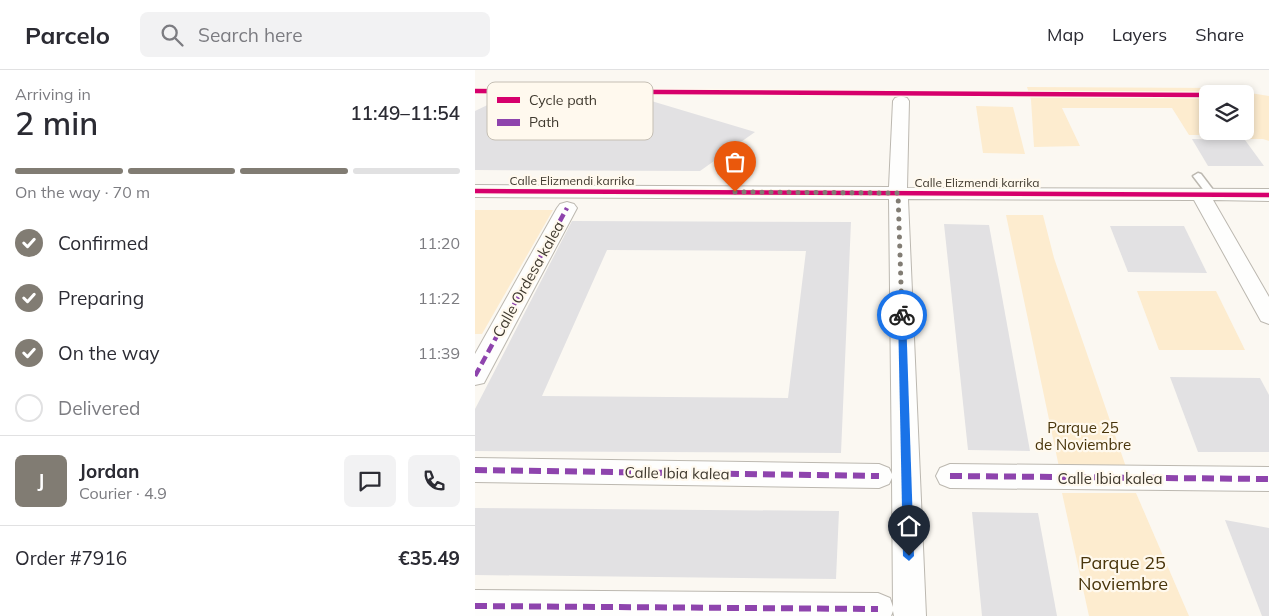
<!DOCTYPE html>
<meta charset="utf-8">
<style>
:root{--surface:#fff;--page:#f2f2f3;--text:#2b2b33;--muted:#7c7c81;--line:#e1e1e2;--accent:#817c73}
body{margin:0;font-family:Mulish,sans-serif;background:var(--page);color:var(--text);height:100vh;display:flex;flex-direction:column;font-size:19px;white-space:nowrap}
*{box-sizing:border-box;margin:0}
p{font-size:16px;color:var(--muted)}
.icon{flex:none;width:28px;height:28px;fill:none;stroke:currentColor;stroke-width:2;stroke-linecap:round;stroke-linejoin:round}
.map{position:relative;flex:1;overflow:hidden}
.drawer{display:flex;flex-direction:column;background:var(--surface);width:475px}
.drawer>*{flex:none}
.fabs{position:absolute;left:724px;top:15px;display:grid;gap:10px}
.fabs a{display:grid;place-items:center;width:55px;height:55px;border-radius:8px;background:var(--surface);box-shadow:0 2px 8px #0003;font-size:25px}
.pin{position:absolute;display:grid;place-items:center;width:42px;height:42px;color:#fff;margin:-51px -21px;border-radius:50% 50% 50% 0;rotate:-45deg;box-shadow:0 0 5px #0007}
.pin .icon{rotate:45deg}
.courier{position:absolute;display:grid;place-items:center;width:50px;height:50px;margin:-25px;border:4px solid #1a73e8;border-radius:50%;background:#fff;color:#222;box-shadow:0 1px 6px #0007}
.summary em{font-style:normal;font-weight:600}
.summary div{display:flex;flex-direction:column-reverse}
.summary{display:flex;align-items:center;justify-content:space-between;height:85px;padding:0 15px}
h1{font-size:32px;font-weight:600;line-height:38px}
.bar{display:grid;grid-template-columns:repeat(4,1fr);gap:8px 5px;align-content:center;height:60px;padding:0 15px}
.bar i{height:6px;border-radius:4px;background:var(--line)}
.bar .current{background:var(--accent)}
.bar p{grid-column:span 4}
.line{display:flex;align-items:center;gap:12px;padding:0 15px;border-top:1px solid var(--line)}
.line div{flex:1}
.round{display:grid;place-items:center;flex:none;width:52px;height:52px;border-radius:8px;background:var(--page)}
ol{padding:0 15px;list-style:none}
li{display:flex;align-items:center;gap:15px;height:55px}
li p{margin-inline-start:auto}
li .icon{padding:5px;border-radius:50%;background:var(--accent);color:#fff;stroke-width:4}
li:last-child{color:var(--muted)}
li i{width:28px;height:28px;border:2px solid var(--line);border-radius:50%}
header{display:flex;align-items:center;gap:30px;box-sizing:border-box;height:70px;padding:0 25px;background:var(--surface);border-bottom:1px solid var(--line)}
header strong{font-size:24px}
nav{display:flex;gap:28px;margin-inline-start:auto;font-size:18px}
.search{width:350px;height:45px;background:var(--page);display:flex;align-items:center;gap:12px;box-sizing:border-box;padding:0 18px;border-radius:8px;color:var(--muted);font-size:19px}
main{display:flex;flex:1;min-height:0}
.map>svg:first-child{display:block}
.green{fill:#fdeccf;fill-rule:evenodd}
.building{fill:#e2e1e3;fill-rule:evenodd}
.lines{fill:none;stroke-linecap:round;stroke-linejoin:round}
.lane-casing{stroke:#bcb8b0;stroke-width:3}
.street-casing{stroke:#bcb8b0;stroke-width:2}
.lane{fill:#fefefd;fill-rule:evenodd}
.street{fill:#fefefd;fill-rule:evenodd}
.quiet-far1{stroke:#8e44ad;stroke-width:4.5;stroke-dasharray:9 4.5;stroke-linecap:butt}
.quiet{stroke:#8e44ad;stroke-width:6;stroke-dasharray:12 6;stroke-linecap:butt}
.cycleway-casing{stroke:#fff9ee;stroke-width:7}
.cycleway{stroke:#d6006c;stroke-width:4.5}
.route{fill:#1a73e8}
.done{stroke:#817c73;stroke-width:5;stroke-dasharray:0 9}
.labels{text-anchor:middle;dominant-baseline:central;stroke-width:4.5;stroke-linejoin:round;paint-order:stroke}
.far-street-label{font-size:12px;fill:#3f392e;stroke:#fff9ee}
.street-label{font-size:15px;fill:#3f392e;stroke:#fff9ee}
.park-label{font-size:15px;fill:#49350b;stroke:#fff9ee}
.near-park-label{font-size:18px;fill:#49350b;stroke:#fff9ee}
.key{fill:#fff9ee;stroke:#c5bfb4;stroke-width:1}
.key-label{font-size:14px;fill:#3f392e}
</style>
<header>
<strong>Parcelo</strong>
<div class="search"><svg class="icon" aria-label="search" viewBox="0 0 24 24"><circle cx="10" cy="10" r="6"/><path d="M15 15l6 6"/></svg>Search here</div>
<nav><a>Map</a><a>Layers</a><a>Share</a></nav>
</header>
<main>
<section class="drawer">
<div class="summary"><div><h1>2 min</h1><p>Arriving in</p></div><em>11:49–11:54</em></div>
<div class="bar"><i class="current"></i><i class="current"></i><i class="current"></i><i></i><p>On the way · 70 m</p></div>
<ol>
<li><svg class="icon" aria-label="check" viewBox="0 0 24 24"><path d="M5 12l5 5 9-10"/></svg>Confirmed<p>11:20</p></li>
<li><svg class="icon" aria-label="check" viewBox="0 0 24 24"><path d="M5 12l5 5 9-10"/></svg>Preparing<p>11:22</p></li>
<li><svg class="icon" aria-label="check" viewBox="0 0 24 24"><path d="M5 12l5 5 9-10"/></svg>On the way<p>11:39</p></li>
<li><i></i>Delivered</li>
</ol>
<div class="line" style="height:90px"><b class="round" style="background:var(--accent);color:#fff">J</b><div><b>Jordan</b><p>Courier · 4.9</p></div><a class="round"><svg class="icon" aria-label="chat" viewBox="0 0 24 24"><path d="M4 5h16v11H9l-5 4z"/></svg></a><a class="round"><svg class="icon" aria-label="phone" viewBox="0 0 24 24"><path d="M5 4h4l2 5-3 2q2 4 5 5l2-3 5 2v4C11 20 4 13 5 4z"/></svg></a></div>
<div class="line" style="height:65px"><div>Order #7916</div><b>€35.49</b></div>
</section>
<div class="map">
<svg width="794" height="546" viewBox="0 0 794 546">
<rect width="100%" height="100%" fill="#fbf8f2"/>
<!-- green -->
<g class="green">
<path d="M552,17L744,18L794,26V71L788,69H769L767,65H714L697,38H587L605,76L559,77L556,30ZM732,24H770V61H732Z"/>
<polygon points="501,36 538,37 550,84 508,83"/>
<polygon points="0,140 78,140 7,264 0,264"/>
<polygon points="531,145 568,145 579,188 651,397 584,397"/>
<polygon points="662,221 741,221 770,280 684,280"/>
<polygon points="587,423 661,423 714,546 614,546"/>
</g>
<!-- building -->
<g class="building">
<polygon points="25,29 71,44 99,29 147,45 173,30 280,62 225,101 0,100 0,41"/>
<polygon points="717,69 770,70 789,96 733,96"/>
<path d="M97,151L376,152L366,383L0,381V339ZM132,180L331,181L313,328L67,326Z"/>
<polygon points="469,154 514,155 555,381 493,380"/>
<polygon points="635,156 709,156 732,203 653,202"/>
<polygon points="695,307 785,308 794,325 794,382 723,382"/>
<polygon points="0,438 364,441 361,509 0,505"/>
<polygon points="497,442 563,443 582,546 507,546"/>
<polygon points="750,450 794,458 794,546 787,546"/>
</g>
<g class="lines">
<!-- lane casing -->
<g class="lane-casing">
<polygon id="lane" points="723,103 726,104 742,125 740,127 734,127 718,106"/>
</g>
<!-- street casing -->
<g class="street-casing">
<g id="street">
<polygon points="426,26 432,28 434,31 432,118 794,119 794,131 738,130 794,227 794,254 786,251 719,130 433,129 451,546 419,546 418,541 416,546 0,546 0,520 403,523 415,528 418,537 417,408 414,414 404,418 0,412 0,388 404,394 414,398 417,404 414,129 0,127 0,115 414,117 418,31 420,28"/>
<polygon points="92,132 99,134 102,138 9,313 0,315 0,284 82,138 85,134"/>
<polygon points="475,394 794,397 794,421 475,418 465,414 461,406 465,398"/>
</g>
</g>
<!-- lane -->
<use href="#lane" class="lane"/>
<!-- street -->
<use href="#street" class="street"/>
<!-- quiet-far1 -->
<polyline class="quiet-far1" points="0,306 92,138"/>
<!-- quiet -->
<g class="quiet">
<polyline points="0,400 404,406"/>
<polyline points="475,406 794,409"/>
<polyline points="0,536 403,539"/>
</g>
<!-- cycleway casing -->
<g class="cycleway-casing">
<g id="cycleway">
<polyline points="0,21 732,25"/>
<polyline points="0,121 794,125"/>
</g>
</g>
<!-- cycleway -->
<use href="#cycleway" class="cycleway"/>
</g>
<!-- route -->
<polygon class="route" points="427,242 431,245 439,486 434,491 428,486 423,245"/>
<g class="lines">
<!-- done -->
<polyline class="done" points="260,122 423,123 427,245"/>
</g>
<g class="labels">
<!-- far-street labels -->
<g class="far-street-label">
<text x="97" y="110">Calle Elizmendi karrika</text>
<text x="502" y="112">Calle Elizmendi karrika</text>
</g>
<!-- street labels -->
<g class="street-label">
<text transform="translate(53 209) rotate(-61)">Calle Ordesa kalea</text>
<text transform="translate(202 403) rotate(1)">Calle Ibia kalea</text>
<text x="635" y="408">Calle Ibia kalea</text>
</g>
<!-- park labels -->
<g class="park-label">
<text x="608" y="357">Parque 25<tspan x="608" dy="17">de Noviembre</tspan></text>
</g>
<!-- near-park labels -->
<g class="near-park-label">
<text x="648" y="492">Parque 25<tspan x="648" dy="21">Noviembre</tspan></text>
</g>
</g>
<!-- legend -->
<rect x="12" y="12" width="166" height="58" rx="8" class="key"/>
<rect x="22" y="27" width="23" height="6" fill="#d6006c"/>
<rect x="22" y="49" width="23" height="7" fill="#8e44ad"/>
<g class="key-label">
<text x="54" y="35">Cycle path</text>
<text x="54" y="57">Path</text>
</g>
</svg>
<div class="fabs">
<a><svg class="icon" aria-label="layers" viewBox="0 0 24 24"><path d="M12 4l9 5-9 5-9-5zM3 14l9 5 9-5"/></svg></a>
</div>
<div class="pin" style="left:260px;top:122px;background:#ea580c"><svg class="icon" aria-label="bag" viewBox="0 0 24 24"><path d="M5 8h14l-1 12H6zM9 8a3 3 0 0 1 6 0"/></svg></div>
<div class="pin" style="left:434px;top:486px;background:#1f2937"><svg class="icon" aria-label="home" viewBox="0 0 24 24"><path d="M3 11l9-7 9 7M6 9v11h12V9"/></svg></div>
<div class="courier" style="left:427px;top:245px"><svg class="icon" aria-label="bike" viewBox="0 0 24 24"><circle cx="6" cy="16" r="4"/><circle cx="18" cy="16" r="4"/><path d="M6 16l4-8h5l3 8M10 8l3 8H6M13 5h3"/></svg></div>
</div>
</main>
